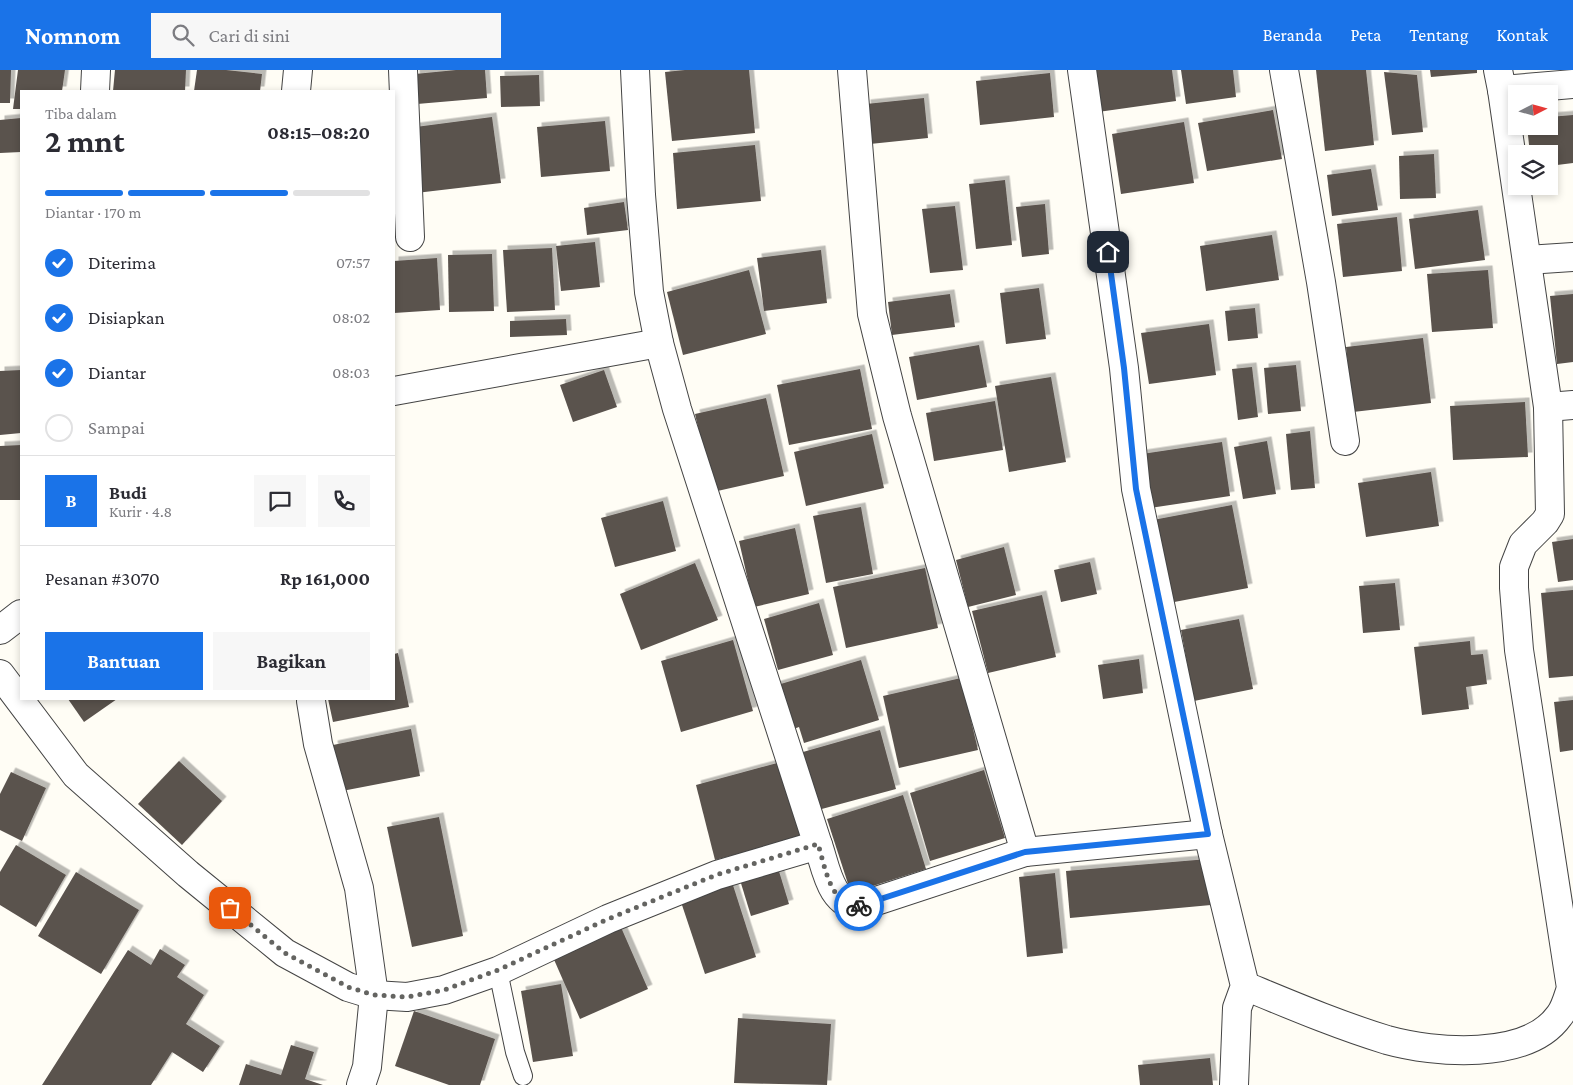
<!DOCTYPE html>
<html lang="id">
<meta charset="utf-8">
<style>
:root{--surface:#fff;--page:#f7f7f7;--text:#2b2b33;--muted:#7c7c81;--line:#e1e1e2;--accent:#1a73e8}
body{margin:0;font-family:"Crimson Pro",serif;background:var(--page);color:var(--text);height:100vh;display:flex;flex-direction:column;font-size:19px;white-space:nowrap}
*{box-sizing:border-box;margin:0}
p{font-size:16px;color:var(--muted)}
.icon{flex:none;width:28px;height:28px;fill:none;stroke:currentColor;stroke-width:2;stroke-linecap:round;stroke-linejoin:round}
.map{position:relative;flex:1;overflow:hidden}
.drawer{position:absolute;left:20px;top:20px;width:375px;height:610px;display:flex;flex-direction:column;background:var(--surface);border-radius:0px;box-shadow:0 2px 8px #0003}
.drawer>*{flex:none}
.needle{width:32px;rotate:84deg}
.fabs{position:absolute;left:1508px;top:15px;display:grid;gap:10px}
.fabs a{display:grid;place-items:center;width:50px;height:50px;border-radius:0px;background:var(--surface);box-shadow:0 2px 8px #0003;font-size:25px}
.pin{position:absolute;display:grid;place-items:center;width:42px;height:42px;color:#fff;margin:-21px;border-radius:10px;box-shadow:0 2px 8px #0006}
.courier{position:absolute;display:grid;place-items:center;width:50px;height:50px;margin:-25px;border:4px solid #1a73e8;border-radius:50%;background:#fff;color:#222;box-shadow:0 1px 6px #0007}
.overview em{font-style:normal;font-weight:700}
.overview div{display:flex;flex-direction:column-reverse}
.overview{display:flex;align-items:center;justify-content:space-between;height:85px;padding:0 25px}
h1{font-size:32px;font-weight:700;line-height:38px}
.bar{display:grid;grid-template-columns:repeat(4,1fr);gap:8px 5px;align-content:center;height:60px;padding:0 25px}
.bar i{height:6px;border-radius:4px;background:var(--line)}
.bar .current{background:var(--accent)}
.bar p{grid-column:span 4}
.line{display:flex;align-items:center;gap:12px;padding:0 25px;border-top:1px solid var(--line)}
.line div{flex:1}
.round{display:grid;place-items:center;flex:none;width:52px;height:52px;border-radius:0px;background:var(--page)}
ol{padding:0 25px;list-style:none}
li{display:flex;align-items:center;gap:15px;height:55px}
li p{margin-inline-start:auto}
li .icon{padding:5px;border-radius:50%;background:var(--accent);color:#fff;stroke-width:4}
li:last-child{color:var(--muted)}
li i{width:28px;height:28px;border:2px solid var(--line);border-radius:50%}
.primary-button{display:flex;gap:10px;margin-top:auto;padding:10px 25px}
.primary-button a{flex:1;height:58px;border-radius:0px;background:var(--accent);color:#fff;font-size:20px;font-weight:700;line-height:58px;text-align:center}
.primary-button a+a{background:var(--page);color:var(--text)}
header{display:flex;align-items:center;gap:30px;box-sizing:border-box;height:70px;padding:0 25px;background:var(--accent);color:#fff}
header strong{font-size:24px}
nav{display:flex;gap:28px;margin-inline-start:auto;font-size:18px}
.search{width:350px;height:45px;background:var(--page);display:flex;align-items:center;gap:12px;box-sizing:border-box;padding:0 18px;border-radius:0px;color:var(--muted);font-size:19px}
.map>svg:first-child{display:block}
.building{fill:#5a524d;filter:url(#shadow)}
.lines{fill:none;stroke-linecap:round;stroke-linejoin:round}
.service-casing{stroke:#444;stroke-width:20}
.minor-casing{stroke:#444;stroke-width:30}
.service{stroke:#fff;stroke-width:18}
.minor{stroke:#fff;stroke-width:28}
.done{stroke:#646461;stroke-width:5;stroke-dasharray:0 9}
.route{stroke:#1a73e8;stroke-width:6}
</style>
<header>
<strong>Nomnom</strong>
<div class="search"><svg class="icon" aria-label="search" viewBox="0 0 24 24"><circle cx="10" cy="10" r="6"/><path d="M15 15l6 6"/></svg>Cari di sini</div>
<nav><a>Beranda</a><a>Peta</a><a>Tentang</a><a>Kontak</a></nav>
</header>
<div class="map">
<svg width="1573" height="1015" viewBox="0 0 1573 1015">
<defs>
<filter id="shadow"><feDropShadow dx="4.5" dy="-4.5" stdDeviation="0" flood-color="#0004"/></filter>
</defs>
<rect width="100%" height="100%" fill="#fffdf5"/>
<!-- building -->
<g class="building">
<polygon points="0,0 11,0 10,33 0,33"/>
<polygon points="18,0 65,0 62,21 21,21 21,39 13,39"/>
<polygon points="115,0 186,0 185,21 113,21"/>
<polygon points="197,0 226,0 262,4 260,21 194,21"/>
<polygon points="456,0 485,0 487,28 417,34 415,4"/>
<polygon points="685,0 749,0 755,63 672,71 665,2"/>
<polygon points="1092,0 1172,0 1176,31 1098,42"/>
<polygon points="1181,0 1233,0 1236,27 1186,34"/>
<polygon points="1316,0 1366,0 1374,75 1325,81"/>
<polygon points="1430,0 1477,0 1477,3 1431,7"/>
<polygon points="1384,2 1417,5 1423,62 1392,65"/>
<polygon points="1050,3 1054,47 980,55 976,11"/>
<polygon points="539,5 540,36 501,37 500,6"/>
<polygon points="924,28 928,68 870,74 866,34"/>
<polygon points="1273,40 1282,89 1207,101 1198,53"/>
<polygon points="1573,45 1573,93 1549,96 1549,84 1530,84 1527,56 1549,56 1549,47"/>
<polygon points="492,47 501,113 416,123 408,58"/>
<polygon points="21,48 21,82 0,83 0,50"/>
<polygon points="605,51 610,101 541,107 537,57"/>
<polygon points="1184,52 1194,113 1121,124 1112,64"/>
<polygon points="755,75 761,131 677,139 673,83"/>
<polygon points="1434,84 1436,128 1400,129 1399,86"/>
<polygon points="1371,99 1378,140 1332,146 1327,105"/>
<polygon points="1005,110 1012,175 976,179 969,114"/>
<polygon points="624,132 628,160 587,165 584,138"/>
<polygon points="1045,134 1049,184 1022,187 1016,137"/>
<polygon points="955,136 963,200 930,203 922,139"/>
<polygon points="1478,140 1485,190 1415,199 1409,149"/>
<polygon points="1397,147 1402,201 1343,207 1337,154"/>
<polygon points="1272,165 1279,210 1206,221 1200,176"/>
<polygon points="595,172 600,217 561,221 556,176"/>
<polygon points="552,178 555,240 507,242 503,180"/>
<polygon points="821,180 827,233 764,241 757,188"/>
<polygon points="492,184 494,241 449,242 448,185"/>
<polygon points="437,188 440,240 394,243 394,191"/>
<polygon points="749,200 766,264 683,285 667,222"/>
<polygon points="1488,200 1493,258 1432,262 1427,204"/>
<polygon points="1039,218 1046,269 1006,274 1000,223"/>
<polygon points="950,224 955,257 892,265 888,232"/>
<polygon points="1573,224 1573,292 1557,294 1550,226"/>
<polygon points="1255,238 1258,268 1228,271 1225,241"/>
<polygon points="566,249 567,265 510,267 510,251"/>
<polygon points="1209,254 1216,305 1149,314 1141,263"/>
<polygon points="1423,268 1431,333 1353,342 1346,277"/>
<polygon points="979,275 987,317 917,330 909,287"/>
<polygon points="1296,295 1301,341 1268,344 1264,298"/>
<polygon points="1252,297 1258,347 1238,350 1232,299"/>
<polygon points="860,299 872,359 789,375 777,315"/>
<polygon points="21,300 21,363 0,365 0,301"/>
<polygon points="604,300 617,337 573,352 560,315"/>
<polygon points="1051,307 1066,392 1009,402 995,316"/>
<polygon points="766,328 784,406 713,422 695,344"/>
<polygon points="995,331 1003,380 934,391 926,343"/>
<polygon points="1525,332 1528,387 1453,390 1450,336"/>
<polygon points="1310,361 1315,418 1291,420 1286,364"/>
<polygon points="872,364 884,418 806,436 794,382"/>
<polygon points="1267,371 1276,424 1243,429 1234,377"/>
<polygon points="1222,372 1230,426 1150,438 1142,384"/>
<polygon points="21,375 21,430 0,430 0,376"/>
<polygon points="1431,402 1439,456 1366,467 1358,413"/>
<polygon points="663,431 676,481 615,497 601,448"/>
<polygon points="1232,435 1248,518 1169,533 1153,450"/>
<polygon points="861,437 873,504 826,513 813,446"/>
<polygon points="795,458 809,524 754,537 739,471"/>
<polygon points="1573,469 1573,510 1558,512 1552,472"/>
<polygon points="1004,477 1016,525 968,537 956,490"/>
<polygon points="1090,492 1097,524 1061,532 1054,500"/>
<polygon points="695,493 718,550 641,580 620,524"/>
<polygon points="925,498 938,558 846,578 833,517"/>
<polygon points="1395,513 1400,560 1363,563 1359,516"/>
<polygon points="1573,520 1573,606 1549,608 1541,523"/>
<polygon points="1042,525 1056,587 988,603 972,541"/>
<polygon points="819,533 833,585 778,600 764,549"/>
<polygon points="1239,549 1253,619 1194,631 1181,560"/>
<polygon points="733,570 753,641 681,662 661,591"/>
<polygon points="1470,571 1471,585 1483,584 1487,614 1466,617 1469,639 1422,645 1414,577"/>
<polygon points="398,583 409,637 333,652 328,629 394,629 394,584"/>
<polygon points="1139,589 1143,623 1103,629 1098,595"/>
<polygon points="861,590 879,650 804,673 799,657 788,661 774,616"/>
<polygon points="961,608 978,680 899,698 883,626"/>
<polygon points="68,629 117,629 84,652"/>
<polygon points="1573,630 1573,680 1560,682 1554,632"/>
<polygon points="411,659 420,706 342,721 333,675"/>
<polygon points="880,660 896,719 818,740 803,682"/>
<polygon points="179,691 222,731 182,775 138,734"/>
<polygon points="781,692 801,767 715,790 696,715"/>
<polygon points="984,700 1005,768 930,791 910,723"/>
<polygon points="11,702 46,718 22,771 0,760 0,724"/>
<polygon points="903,725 926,799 851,823 827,749"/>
<polygon points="439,747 463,866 412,877 387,757"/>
<polygon points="16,775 66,805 36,857 0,835 0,802"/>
<polygon points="1208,789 1211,835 1070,848 1066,801"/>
<polygon points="778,798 789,834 751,846 740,810"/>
<polygon points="76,802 139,840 101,904 38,866"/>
<polygon points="1055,803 1063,883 1027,887 1019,807"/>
<polygon points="731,809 756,887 705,904 679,826"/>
<polygon points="620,855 648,919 580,949 552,885"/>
<polygon points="160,879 185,895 177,907 204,925 186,954 220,976 203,1002 172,982 151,1015 42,1015 128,880 151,895"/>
<polygon points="561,914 573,986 533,992 521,921"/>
<polygon points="414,941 495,969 480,1015 449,1015 395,996"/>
<polygon points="738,948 831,954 827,1015 734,1013"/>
<polygon points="291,975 314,982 305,1009 323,1015 239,1015 246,994 281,1005"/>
<polygon points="1210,988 1213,1015 1140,1015 1138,995"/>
</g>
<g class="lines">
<!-- service casing -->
<g class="service-casing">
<polyline id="service" points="498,901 515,982 523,1006"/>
</g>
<!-- minor casing -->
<g class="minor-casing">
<g id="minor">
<polyline points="403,0 410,167"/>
<polyline points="635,0 641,125 649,222 659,273 677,339 818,775"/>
<polyline points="852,0 872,244 897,346 1025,782"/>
<polyline points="1082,0 1124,298 1136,419 1208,764 1245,916 1237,938 1234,1015"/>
<polyline points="1284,0 1321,212 1345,371"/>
<polyline points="1498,0 1502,20 1573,14"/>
<polyline points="95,21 96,0"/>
<polyline points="296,21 298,0"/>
<polyline points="1527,190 1573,187"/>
<polyline points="394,321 659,273"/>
<polyline points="1548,337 1573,335"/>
<polyline points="0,560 21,544"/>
<path d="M0,604L76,705L188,804L285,883L348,917L374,925L407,927L444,920L498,901L608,849L717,805L818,775C826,797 830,836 861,836L1025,782L1208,764"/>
<polyline points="311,631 318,674 359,818 374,925 367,997 361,1015"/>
<path d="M1245,916C1291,935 1338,955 1387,970C1434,983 1527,991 1559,946C1565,939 1568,927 1571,918L1519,580L1514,518V497L1523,474L1545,452L1550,444L1548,337L1502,20"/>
</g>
</g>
<!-- service -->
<use href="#service" class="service"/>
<!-- minor -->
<use href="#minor" class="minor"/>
</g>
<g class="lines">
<!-- done -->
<path class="done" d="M230,838L285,883L348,917L374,925L407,927L444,920L498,900L608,849L716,805L818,774C825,796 830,836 859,836"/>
<!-- route -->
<polyline class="route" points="859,836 1025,782 1208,764 1136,419 1124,298 1108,182"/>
</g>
</svg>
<div class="fabs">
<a><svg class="needle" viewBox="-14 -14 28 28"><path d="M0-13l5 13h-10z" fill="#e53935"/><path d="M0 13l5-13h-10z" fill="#7c7c81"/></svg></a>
<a><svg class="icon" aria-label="layers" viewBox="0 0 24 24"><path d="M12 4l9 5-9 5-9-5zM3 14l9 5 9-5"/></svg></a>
</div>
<div class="pin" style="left:230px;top:838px;background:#ea580c"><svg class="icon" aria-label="bag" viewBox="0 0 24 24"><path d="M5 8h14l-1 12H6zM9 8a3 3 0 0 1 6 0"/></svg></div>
<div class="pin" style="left:1108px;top:182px;background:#1f2937"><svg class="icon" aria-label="home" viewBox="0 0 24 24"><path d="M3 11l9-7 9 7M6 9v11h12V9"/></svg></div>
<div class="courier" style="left:859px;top:836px"><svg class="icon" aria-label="bike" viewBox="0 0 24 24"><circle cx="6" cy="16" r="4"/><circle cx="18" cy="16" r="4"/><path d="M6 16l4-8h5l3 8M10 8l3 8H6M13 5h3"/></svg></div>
<section class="drawer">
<div class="overview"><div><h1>2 mnt</h1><p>Tiba dalam</p></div><em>08:15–08:20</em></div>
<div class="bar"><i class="current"></i><i class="current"></i><i class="current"></i><i></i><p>Diantar · 170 m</p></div>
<ol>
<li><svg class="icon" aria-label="check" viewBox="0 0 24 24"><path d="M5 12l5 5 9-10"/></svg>Diterima<p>07:57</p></li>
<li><svg class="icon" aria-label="check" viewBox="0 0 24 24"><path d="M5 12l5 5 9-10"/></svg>Disiapkan<p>08:02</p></li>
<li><svg class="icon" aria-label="check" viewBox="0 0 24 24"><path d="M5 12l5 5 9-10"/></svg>Diantar<p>08:03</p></li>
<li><i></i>Sampai</li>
</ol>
<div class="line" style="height:90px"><b class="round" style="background:var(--accent);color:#fff">B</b><div><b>Budi</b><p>Kurir · 4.8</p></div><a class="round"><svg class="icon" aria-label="chat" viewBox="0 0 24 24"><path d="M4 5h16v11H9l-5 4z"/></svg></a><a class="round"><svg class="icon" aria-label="phone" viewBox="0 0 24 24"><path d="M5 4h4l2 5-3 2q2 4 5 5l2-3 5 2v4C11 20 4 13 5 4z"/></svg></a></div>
<div class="line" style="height:65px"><div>Pesanan #3070</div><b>Rp 161,000</b></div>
<div class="primary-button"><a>Bantuan</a><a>Bagikan</a></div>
</section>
</div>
